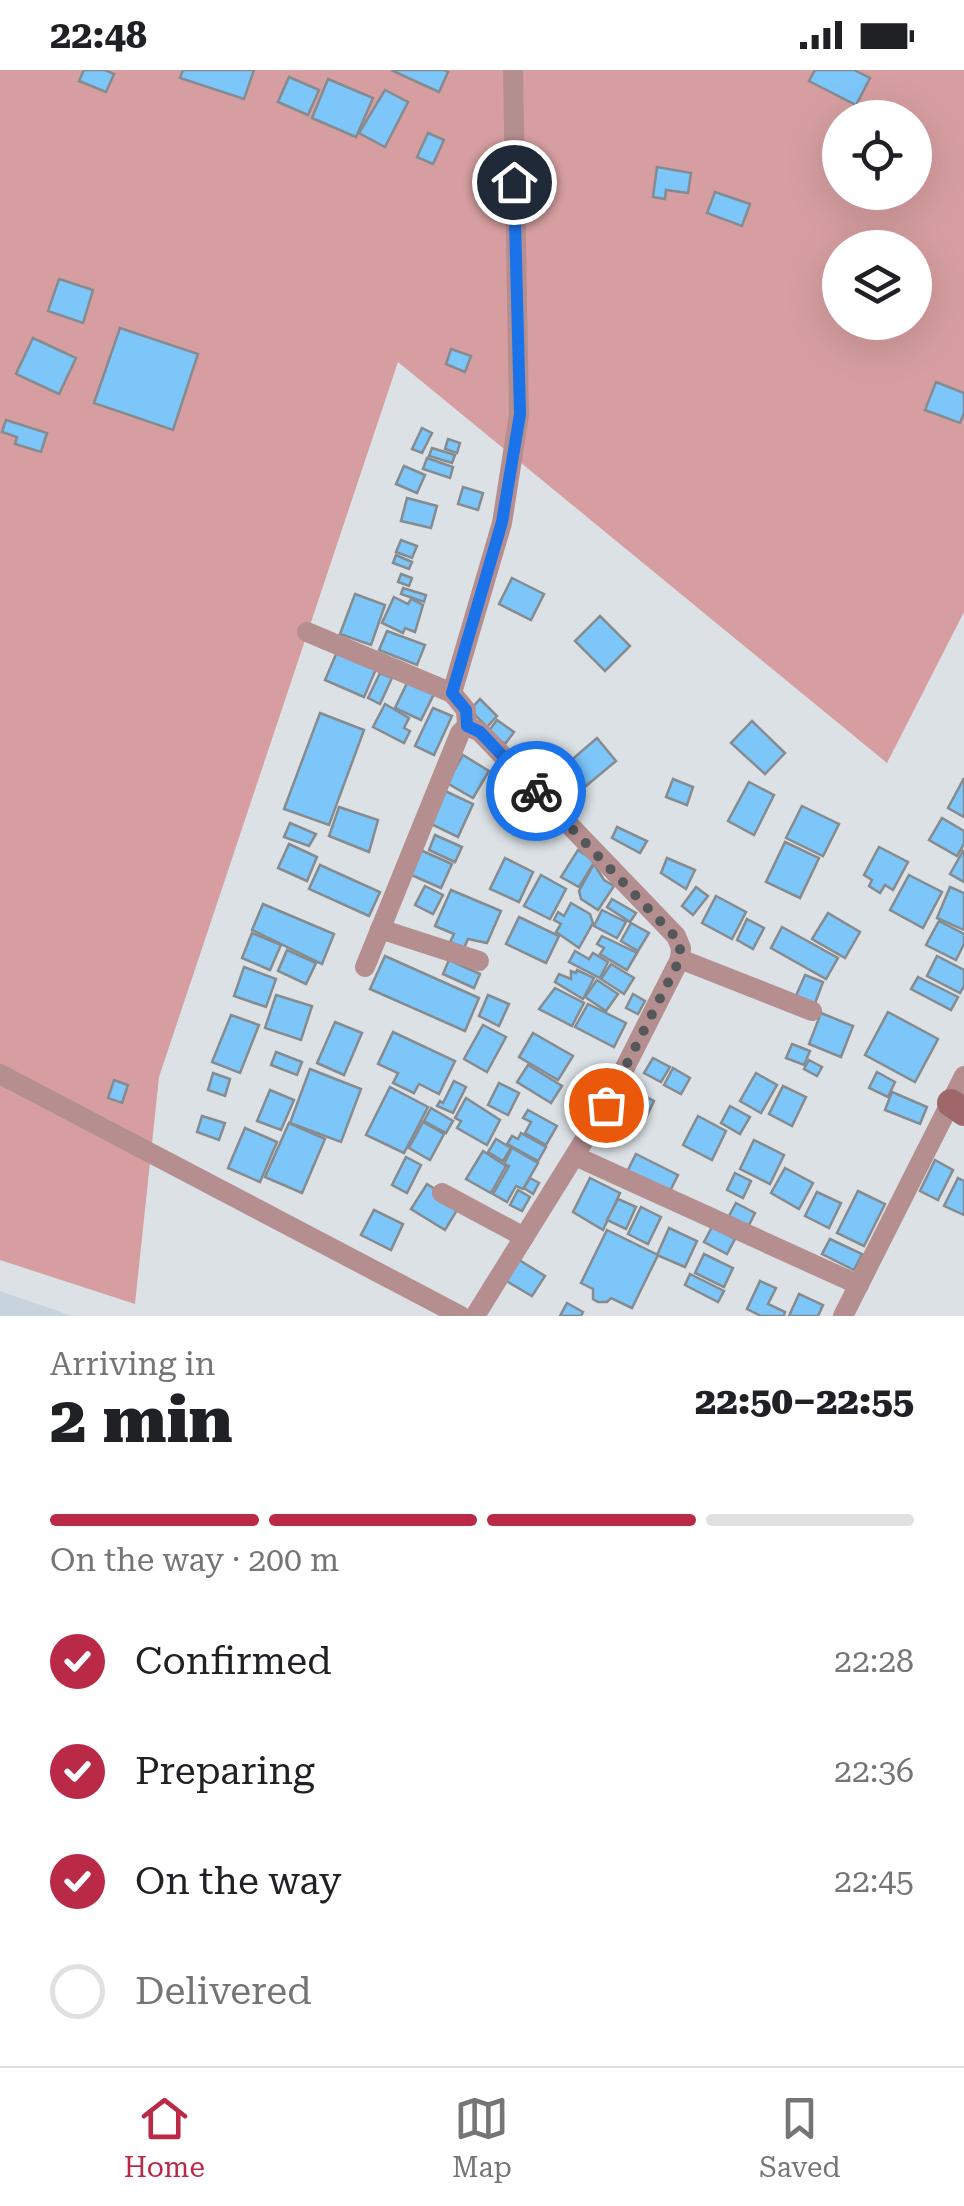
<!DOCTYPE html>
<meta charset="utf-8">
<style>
:root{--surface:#fff;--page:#f6f6f6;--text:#202124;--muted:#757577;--line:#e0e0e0;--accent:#ba2945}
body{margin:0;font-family:"Roboto Serif",serif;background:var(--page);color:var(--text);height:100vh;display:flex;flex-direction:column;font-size:38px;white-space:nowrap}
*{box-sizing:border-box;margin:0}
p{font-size:32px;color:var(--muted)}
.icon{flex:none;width:55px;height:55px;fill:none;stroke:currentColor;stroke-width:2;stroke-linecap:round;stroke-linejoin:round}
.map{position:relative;height:1246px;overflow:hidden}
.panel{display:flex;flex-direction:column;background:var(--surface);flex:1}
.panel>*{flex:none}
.tools{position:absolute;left:822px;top:30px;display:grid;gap:20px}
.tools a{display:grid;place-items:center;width:110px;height:110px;border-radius:50%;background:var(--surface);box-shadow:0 10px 40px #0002;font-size:50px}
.pin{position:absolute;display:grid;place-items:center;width:85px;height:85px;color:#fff;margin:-42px;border:5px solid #fff;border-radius:50%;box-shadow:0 2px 10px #0007}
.courier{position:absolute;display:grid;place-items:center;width:100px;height:100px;margin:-50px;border:8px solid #1a73e8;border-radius:50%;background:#fff;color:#222;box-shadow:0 2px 12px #0007}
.headline em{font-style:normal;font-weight:800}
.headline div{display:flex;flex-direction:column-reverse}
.headline{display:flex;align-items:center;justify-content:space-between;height:170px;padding:0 50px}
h1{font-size:65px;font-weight:800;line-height:75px}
.bar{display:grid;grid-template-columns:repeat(4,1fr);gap:15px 10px;align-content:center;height:120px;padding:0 50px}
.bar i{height:12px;border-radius:8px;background:var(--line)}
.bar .selected{background:var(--accent)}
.bar p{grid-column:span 4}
ol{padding:0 50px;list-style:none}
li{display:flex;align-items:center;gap:30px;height:110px}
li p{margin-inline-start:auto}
li .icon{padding:10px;border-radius:50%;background:var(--accent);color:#fff;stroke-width:4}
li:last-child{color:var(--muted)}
li i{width:55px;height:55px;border:5px solid var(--line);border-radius:50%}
.status{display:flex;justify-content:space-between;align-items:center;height:70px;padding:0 50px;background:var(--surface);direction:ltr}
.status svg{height:28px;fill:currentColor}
.tab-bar{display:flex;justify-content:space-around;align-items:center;height:140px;border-top:2px solid var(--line);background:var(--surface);font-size:28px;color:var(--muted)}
.tab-bar a{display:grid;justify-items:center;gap:5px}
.tab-bar .selected{color:var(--accent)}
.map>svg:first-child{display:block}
.built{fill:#c8d4dd}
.green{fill:#d69ea0;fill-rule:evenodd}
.building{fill:#7cc6fa;stroke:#868b8f;stroke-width:2.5}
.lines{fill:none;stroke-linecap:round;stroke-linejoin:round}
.street{stroke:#b58e90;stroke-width:20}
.secondary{stroke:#9e676a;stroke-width:28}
.done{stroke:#54585a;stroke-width:10;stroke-dasharray:0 18}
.route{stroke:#1a73e8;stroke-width:12}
</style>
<div class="status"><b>22:48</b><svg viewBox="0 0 49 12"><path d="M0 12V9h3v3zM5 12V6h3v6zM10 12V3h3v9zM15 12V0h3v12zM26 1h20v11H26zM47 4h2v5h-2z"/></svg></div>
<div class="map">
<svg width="964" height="1246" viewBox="0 0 964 1246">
<rect width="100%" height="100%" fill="#dbe1e5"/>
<!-- built -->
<polygon class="built" points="0,1221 72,1246 0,1246"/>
<!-- green -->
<path class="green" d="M0,0H964V542L887,693L398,292L159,1007L135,1234L0,1190ZM840,48H915V122H840ZM840,178H915V252H840Z"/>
<!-- building -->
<g class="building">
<polygon points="84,0 105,0 114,4 106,22 79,11"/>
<polygon points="183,0 254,0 244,29 180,8"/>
<polygon points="391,0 444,0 448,2 439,22"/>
<polygon points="815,0 854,0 870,8 856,35 809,11"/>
<polygon points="289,7 319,20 308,45 278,32"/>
<polygon points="328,9 373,28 356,67 312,48"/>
<polygon points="385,20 408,32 385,77 359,63"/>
<polygon points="428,63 444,70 433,94 417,87"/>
<polygon points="657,97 691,103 688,123 666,120 665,129 653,127"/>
<polygon points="715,122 750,134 742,156 707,143"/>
<polygon points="59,209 93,220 83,253 48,241"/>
<polygon points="120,258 198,284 173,360 94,333"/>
<polygon points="33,268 76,288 59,324 16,304"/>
<polygon points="451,279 471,286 465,302 446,294"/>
<polygon points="936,312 964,323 964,343 960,353 925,340"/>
<polygon points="6,350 47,363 41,382 15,374 17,367 2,362"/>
<polygon points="422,358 432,363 422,383 412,379"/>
<polygon points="448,369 460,373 457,383 445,379"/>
<polygon points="432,378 455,385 452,393 429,386"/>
<polygon points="427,388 453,397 450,408 423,399"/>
<polygon points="404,396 425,405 417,423 396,414"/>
<polygon points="463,417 483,423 478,440 458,434"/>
<polygon points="407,428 437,436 431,458 401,451"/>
<polygon points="401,470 417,476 412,488 396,482"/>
<polygon points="396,485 412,492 409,499 393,493"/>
<polygon points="401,504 412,508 409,516 398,512"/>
<polygon points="512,508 544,524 531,550 499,534"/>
<polygon points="403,518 426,525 424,532 401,524"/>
<polygon points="355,524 385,535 371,575 340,564"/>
<polygon points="394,527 408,534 411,529 423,535 415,562 405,558 403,563 382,553"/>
<polygon points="600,546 630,576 605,601 575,571"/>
<polygon points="387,561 425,575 417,595 379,580"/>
<polygon points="337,582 376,599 364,627 325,610"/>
<polygon points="380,603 392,608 380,634 368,628"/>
<polygon points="409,609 435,622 421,650 395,638"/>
<polygon points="480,629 497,646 487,657 470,640"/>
<polygon points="385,634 409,648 404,658 410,661 404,673 373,657"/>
<polygon points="433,638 452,646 434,685 415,676"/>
<polygon points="320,643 364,660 329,755 284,739"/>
<polygon points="497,650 514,662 505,674 488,662"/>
<polygon points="752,651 785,683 765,704 731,673"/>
<polygon points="597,668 616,691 586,716 567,694"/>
<polygon points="537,674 556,692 540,710 520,692"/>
<polygon points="463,685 489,701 473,728 447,713"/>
<polygon points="565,699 584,722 564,740 545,717"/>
<polygon points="964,708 964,747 948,738"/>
<polygon points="673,709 693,717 687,735 666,727"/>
<polygon points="749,712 774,725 754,765 728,751"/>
<polygon points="443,720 473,734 458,767 427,752"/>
<polygon points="802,736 839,754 823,786 786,768"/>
<polygon points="339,737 378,750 369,782 329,766"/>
<polygon points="942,748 964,761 964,774 957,786 929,770"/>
<polygon points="290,753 316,764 309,776 284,767"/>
<polygon points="617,757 647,771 640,783 612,768"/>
<polygon points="435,765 462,777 455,792 429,780"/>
<polygon points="785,772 819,788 800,828 766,812"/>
<polygon points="289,774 317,787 307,811 278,798"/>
<polygon points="879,777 908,792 893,820 885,815 880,823 869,816 872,810 864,805"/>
<polygon points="418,779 452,794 441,818 407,803"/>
<polygon points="578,780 595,791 579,817 561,807"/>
<polygon points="963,781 964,782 964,812 950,804"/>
<polygon points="505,788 533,802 519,832 490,819"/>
<polygon points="667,788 695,800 686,819 661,803"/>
<polygon points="594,794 604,810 614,816 598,840 581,829 579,821"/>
<polygon points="320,795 380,822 369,846 309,819"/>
<polygon points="541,805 566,819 550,849 524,836"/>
<polygon points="909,805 942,822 923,858 890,840"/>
<polygon points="425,816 443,825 433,844 415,835"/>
<polygon points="696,817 708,826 693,845 682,836"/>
<polygon points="950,817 964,823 964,860 937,848"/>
<polygon points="451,820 501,841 487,873 468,869 464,878 450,872 454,864 435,856"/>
<polygon points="716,826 746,842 732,869 702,853"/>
<polygon points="612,829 636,843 630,852 607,837"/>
<polygon points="571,833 590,844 593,853 579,878 556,862 561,854 554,850 558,842 564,846"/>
<polygon points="263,834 334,864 322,894 252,860"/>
<polygon points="602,840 626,852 617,868 594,856"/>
<polygon points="828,843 860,862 845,888 812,869"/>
<polygon points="519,847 559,866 546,893 506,874"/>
<polygon points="747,849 764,858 753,879 737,870"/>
<polygon points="939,851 964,864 964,874 956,890 926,875"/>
<polygon points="631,853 649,863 638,881 621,871"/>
<polygon points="782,857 838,888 826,909 771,878"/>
<polygon points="252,863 281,875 270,900 242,888"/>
<polygon points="602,866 637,883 627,900 600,884 604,878 597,874"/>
<polygon points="287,880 316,893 306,914 278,901"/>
<polygon points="575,881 589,889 593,883 608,892 600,908 569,892"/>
<polygon points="385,886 479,928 465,961 370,919"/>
<polygon points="937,886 964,900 964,916 960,923 927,906"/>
<polygon points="449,890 480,904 474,918 443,904"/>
<polygon points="611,894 634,908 624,924 601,909"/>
<polygon points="244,897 276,909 266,937 234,926"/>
<polygon points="577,900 594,908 583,929 555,912 559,904 571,909 571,901 576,903"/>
<polygon points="805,905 823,912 814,936 795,928"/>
<polygon points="918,907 958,927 951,940 911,919"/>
<polygon points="597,910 618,924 606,941 585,927"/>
<polygon points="555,918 584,933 572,956 539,939"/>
<polygon points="633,924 645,931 638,944 626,938"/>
<polygon points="276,925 312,936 301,970 265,958"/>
<polygon points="488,925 509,934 499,956 479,946"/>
<polygon points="588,934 626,953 614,977 575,957"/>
<polygon points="888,942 938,969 915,1012 865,985"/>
<polygon points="821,943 853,956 841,987 809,974"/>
<polygon points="231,945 259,955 240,1003 212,992"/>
<polygon points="335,952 362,963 344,1005 317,993"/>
<polygon points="483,955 506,967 487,1002 464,989"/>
<polygon points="393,962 455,991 439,1024 419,1014 414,1023 393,1013 398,1003 378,994"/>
<polygon points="533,963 573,986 558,1010 519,987"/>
<polygon points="792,974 810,981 804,995 786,988"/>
<polygon points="276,982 302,992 297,1005 271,995"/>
<polygon points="653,988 670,997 661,1012 644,1003"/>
<polygon points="809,990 822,997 817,1006 804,999"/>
<polygon points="528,995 562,1016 551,1033 517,1012"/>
<polygon points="673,998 690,1008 681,1024 664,1015"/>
<polygon points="310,999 361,1019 341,1072 290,1053"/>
<polygon points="877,1002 895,1012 888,1027 869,1018"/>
<polygon points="213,1003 230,1009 225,1026 208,1020"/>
<polygon points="756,1003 777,1015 761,1043 740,1031"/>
<polygon points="114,1010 128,1015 122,1033 108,1028"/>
<polygon points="454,1011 466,1017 453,1043 437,1036 440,1031 443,1033"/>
<polygon points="499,1013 519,1023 508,1045 488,1035"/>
<polygon points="783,1016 806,1027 792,1056 769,1044"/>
<polygon points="390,1017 428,1037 404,1083 366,1065"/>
<polygon points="270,1020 294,1030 281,1060 257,1051"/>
<polygon points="634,1020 654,1031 645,1050 625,1037"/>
<polygon points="892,1022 927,1037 920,1054 885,1040"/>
<polygon points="466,1028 500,1050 487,1075 457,1058 461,1051 455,1048"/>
<polygon points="730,1036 750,1047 740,1064 721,1053"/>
<polygon points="431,1038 453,1051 446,1063 424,1051"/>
<polygon points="528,1040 557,1056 546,1075 525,1063 531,1052 523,1048"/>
<polygon points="202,1046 225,1053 219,1070 197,1062"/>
<polygon points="698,1046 726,1061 712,1090 683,1075"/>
<polygon points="423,1052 444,1064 430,1090 409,1078"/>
<polygon points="289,1053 325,1069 302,1123 265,1107"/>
<polygon points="245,1058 277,1072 260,1112 228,1098"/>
<polygon points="521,1063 546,1077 538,1091 507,1074 512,1066 518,1069"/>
<polygon points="496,1069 511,1078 503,1091 488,1082"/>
<polygon points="754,1070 784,1085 770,1114 740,1099"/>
<polygon points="512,1078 538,1093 523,1119 516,1116 507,1132 493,1124 509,1096 504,1094"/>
<polygon points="483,1081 506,1096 491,1123 466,1109"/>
<polygon points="636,1084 678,1105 667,1127 625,1106"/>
<polygon points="406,1087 421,1095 407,1123 392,1115"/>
<polygon points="935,1090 953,1100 938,1130 920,1121"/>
<polygon points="785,1098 813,1113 799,1139 771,1123"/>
<polygon points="735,1103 751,1111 743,1128 727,1120"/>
<polygon points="530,1108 539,1113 533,1124 524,1118"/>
<polygon points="590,1108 620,1123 603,1160 573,1142"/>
<polygon points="958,1108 964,1111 964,1145 944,1136"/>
<polygon points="427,1114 460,1135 445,1160 411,1139"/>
<polygon points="518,1120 530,1127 522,1141 510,1135"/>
<polygon points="858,1121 885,1134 864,1176 837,1163"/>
<polygon points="817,1122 841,1133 829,1158 805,1146"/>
<polygon points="618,1129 636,1137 626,1159 607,1150"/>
<polygon points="736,1133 755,1143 748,1157 729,1146"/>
<polygon points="641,1137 661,1147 648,1174 628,1164"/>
<polygon points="374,1140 403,1154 391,1180 361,1165"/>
<polygon points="712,1157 735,1169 727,1184 704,1172"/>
<polygon points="669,1158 697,1171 685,1197 657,1185"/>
<polygon points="607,1160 658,1185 632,1238 611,1228 607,1232 598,1232 593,1229 593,1219 581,1213"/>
<polygon points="830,1169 862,1184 854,1200 822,1184"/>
<polygon points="704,1184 733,1198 724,1217 695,1203"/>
<polygon points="516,1188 545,1206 532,1226 503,1209"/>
<polygon points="690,1204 724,1221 718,1232 685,1215"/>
<polygon points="760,1211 776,1218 768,1234 785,1242 784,1246 761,1246 747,1239"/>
<polygon points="799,1224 823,1235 818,1246 789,1246"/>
<polygon points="567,1233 583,1242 581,1246 560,1246"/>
</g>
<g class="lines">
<!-- street -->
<g class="street">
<polyline points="307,562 452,623 466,640 467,656 460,663 365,897"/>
<polyline points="452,623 502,453 519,344 513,0"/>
<polyline points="467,656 480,662 676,866 681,878 680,889 606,1035 475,1246"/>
<polyline points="380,859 479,891"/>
<polyline points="680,889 812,941"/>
<polyline points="0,1004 461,1246"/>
<polyline points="575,1086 859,1215"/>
<polyline points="442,1123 524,1167"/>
<polyline points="843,1246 964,1006"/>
</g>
<!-- secondary -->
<polyline class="secondary" points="951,1033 964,1042"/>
</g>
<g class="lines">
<!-- done -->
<polyline class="done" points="536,721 680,872 680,889 606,1035"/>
<!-- route -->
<polyline class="route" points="514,112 520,344 502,452 452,623 466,640 467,656 480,662 536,721"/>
</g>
</svg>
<div class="tools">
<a><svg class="icon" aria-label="locate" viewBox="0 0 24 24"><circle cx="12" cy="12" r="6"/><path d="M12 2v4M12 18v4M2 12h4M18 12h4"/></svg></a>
<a><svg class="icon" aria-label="layers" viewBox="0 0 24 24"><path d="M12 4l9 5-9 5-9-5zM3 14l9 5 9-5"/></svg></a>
</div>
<div class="pin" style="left:606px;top:1035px;background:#ea580c"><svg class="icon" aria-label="bag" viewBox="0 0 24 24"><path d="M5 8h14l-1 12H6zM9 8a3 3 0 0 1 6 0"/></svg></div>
<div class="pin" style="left:514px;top:112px;background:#1f2937"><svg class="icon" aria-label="home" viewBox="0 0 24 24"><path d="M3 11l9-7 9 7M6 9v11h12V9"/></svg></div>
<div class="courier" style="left:536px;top:721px"><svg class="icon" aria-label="bike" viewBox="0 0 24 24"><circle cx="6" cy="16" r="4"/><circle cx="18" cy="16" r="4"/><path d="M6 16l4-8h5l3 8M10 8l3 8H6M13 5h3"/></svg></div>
</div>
<section class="panel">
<div class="headline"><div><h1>2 min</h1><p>Arriving in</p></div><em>22:50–22:55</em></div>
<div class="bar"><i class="selected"></i><i class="selected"></i><i class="selected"></i><i></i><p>On the way · 200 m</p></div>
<ol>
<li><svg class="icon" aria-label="check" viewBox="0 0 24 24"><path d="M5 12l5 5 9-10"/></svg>Confirmed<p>22:28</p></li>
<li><svg class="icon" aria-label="check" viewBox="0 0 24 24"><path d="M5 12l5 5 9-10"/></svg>Preparing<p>22:36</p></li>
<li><svg class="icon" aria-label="check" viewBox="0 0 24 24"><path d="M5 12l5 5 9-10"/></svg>On the way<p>22:45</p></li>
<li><i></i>Delivered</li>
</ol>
</section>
<nav class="tab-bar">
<a class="selected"><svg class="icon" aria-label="home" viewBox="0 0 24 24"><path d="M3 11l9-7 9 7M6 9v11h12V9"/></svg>Home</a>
<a><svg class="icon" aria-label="map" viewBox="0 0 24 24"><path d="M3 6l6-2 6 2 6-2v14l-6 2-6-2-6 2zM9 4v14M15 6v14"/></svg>Map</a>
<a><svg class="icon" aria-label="saved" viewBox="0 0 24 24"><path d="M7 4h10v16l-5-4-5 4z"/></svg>Saved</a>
</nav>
